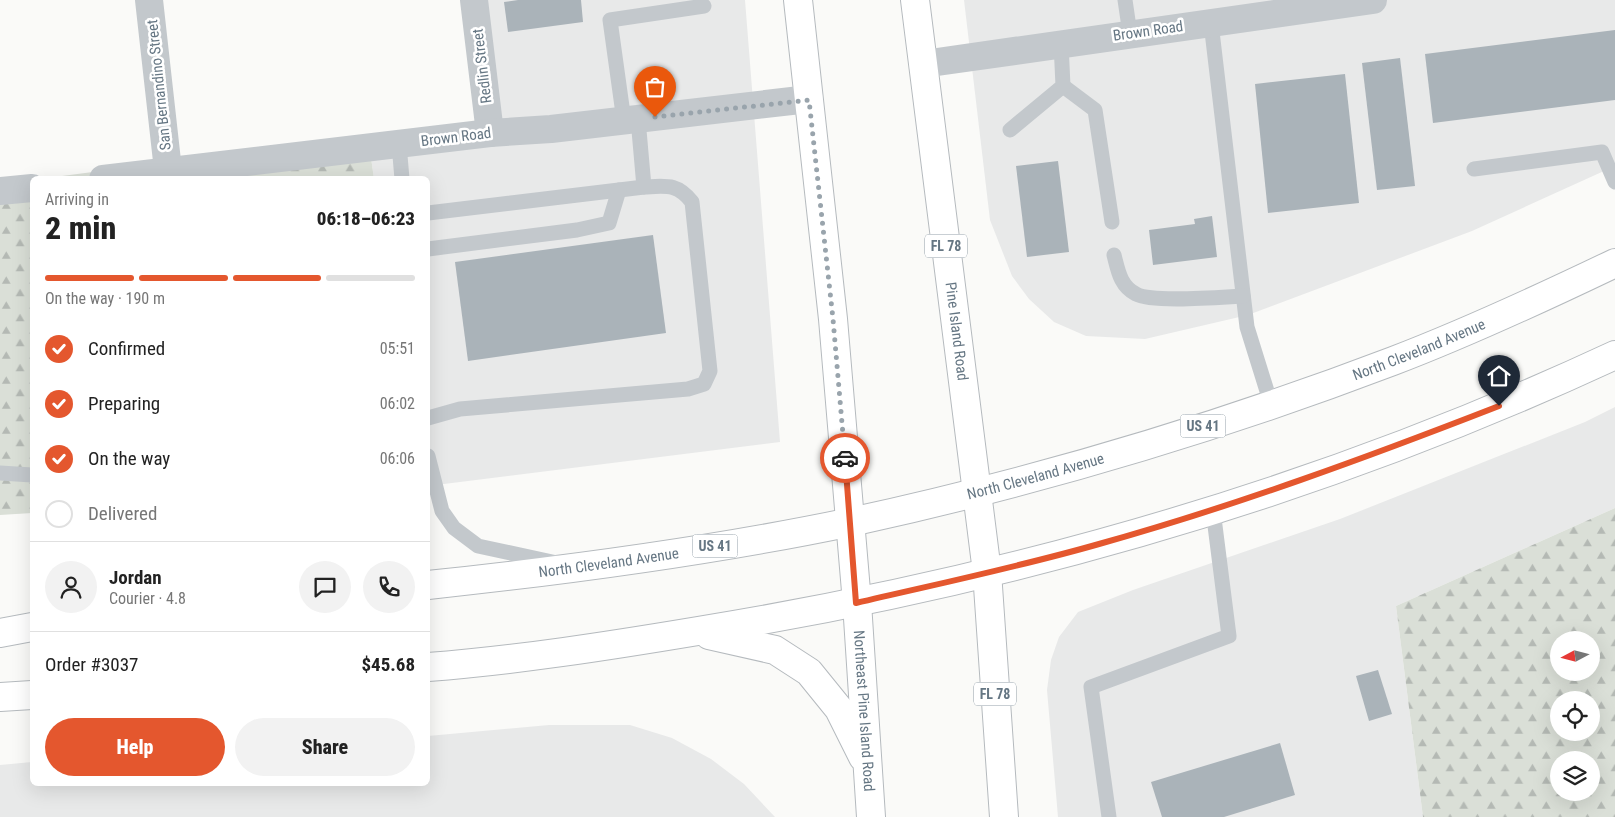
<!DOCTYPE html>
<meta charset="utf-8">
<style>
:root{--surface:#fff;--page:#f2f2f2;--text:#222;--muted:#767676;--line:#e0e0e0;--accent:#e4572e}
body{margin:0;font-family:"Roboto Condensed",sans-serif;background:var(--page);color:var(--text);height:100vh;display:flex;flex-direction:column;font-size:19px;white-space:nowrap}
*{box-sizing:border-box;margin:0}
p{font-size:16px;color:var(--muted)}
.icon{flex:none;width:28px;height:28px;fill:none;stroke:currentColor;stroke-width:2;stroke-linecap:round;stroke-linejoin:round}
.map{position:relative;flex:1;overflow:hidden}
.panel{position:absolute;left:30px;top:176px;width:400px;height:610px;display:flex;flex-direction:column;background:var(--surface);border-radius:8px;box-shadow:0 5px 20px #0002}
.panel>*{flex:none}
.needle{width:32px;rotate:263deg}
.tools{position:absolute;left:1550px;top:631px;display:grid;gap:10px}
.tools a{display:grid;place-items:center;width:50px;height:50px;border-radius:50%;background:var(--surface);box-shadow:0 5px 20px #0002;font-size:25px}
.pin{position:absolute;display:grid;place-items:center;width:42px;height:42px;color:#fff;margin:-51px -21px;border-radius:50% 50% 50% 0;rotate:-45deg;box-shadow:0 0 5px #0007}
.pin .icon{rotate:45deg}
.courier{position:absolute;display:grid;place-items:center;width:50px;height:50px;margin:-25px;border:4px solid #e4572e;border-radius:50%;background:#fff;color:#222;box-shadow:0 1px 6px #0007}
.summary em{font-style:normal;font-weight:800}
.summary div{display:flex;flex-direction:column-reverse}
.summary{display:flex;align-items:center;justify-content:space-between;height:85px;padding:0 15px}
h1{font-size:32px;font-weight:800;line-height:38px}
.bar{display:grid;grid-template-columns:repeat(4,1fr);gap:8px 5px;align-content:center;height:60px;padding:0 15px}
.bar i{height:6px;border-radius:4px;background:var(--line)}
.bar .current{background:var(--accent)}
.bar p{grid-column:span 4}
.line{display:flex;align-items:center;gap:12px;padding:0 15px;border-top:1px solid var(--line)}
.line div{flex:1}
.round{display:grid;place-items:center;flex:none;width:52px;height:52px;border-radius:26px;background:var(--page)}
ol{padding:0 15px;list-style:none}
li{display:flex;align-items:center;gap:15px;height:55px}
li p{margin-inline-start:auto}
li .icon{padding:5px;border-radius:50%;background:var(--accent);color:#fff;stroke-width:4}
li:last-child{color:var(--muted)}
li i{width:28px;height:28px;border:2px solid var(--line);border-radius:50%}
.cta{display:flex;gap:10px;margin-top:auto;padding:10px 15px}
.cta a{flex:1;height:58px;border-radius:30px;background:var(--accent);color:#fff;font-size:20px;font-weight:800;line-height:58px;text-align:center}
.cta a+a{background:var(--page);color:var(--text)}
.map>svg:first-child{display:block}
.built{fill:#e8e9e9}
.forest{fill:url(#forest-firs);fill-rule:evenodd}
.building{fill:#aab3b9}
.lines{fill:none;stroke-linecap:round;stroke-linejoin:round}
.primary-casing{stroke:#b5babe;stroke-width:30}
.service{stroke:#c3c8cc;stroke-width:15}
.minor{stroke:#c3c8cc;stroke-width:28}
.primary{stroke:#fff;stroke-width:28}
.done{stroke:#99a4ac;stroke-width:5;stroke-dasharray:0 9}
.route{stroke:#e4572e;stroke-width:6}
.labels{text-anchor:middle;dominant-baseline:central;stroke-width:5;stroke-linejoin:round;paint-order:stroke}
.shield{fill:#fff;stroke:#939fa8;stroke-width:1}
.shield-label{font-size:14px;font-weight:bold;fill:#657683}
.street-label{font-size:15px;fill:#657683;stroke:#fff}
</style>
<div class="map">
<svg width="1615" height="817" viewBox="0 0 1615 817">
<defs>
<pattern id="forest-firs" width="22" height="20" patternUnits="userSpaceOnUse" patternTransform="scale(1.25)"><rect width="22" height="20" fill="#dadfd7"/><path d="M5 1l3.5 6h-7zM16 11l3.5 6h-7z" fill="#b4b9b4"/></pattern>
</defs>
<rect width="100%" height="100%" fill="#fafaf8"/>
<!-- built -->
<g class="built">
<polygon points="463,0 745,0 780,442 428,486 428,179 374,179 368,136 478,122"/>
<polygon points="964,0 1615,0 1615,166 1472,231 1248,315 1145,339 1086,336 1054,322 1029,299 1012,276 990,220"/>
<polygon points="1615,407 1615,508 1396,606 1423,817 1058,817 1047,690 1051,660 1059,637 1078,612 1133,590 1340,519 1585,422"/>
<polygon points="549,725 630,725 672,738 711,759 744,784 775,817 0,817 0,765 32,762 32,784 428,784 428,736"/>
</g>
<!-- forest -->
<g class="forest">
<polygon points="368,136 374,179 39,179"/>
<polygon points="32,180 32,513 0,515 0,184"/>
<path d="M1615,508V817H1423L1396,606ZM1559,640H1591V672H1559ZM1559,700H1591V732H1559ZM1559,760H1591V792H1559Z"/>
</g>
<!-- building -->
<g class="building">
<polygon points="518,0 581,0 583,22 508,32 504,2"/>
<polygon points="1615,30 1615,100 1433,123 1425,54"/>
<polygon points="1400,58 1415,186 1377,190 1362,63"/>
<polygon points="1345,74 1359,203 1268,213 1255,84"/>
<polygon points="1058,161 1069,252 1027,257 1016,166"/>
<polygon points="1212,216 1217,257 1153,265 1149,230 1195,224 1194,219"/>
<polygon points="653,235 666,333 468,361 455,262"/>
<polygon points="1378,670 1392,714 1369,721 1356,676"/>
<polygon points="1280,743 1295,795 1224,817 1162,817 1151,782"/>
</g>
<g class="lines">
<!-- primary casing -->
<g class="primary-casing">
<g id="primary">
<path id="s1" d="M798,0L833,319L857,603L871,817"/>
<path id="s2" d="M915,0L987,572L1004,817"/>
<path id="s3" d="M428,585C569,570 712,551 851,522C1035,482 1217,428 1393,361C1469,332 1542,298 1615,263"/>
<polyline points="0,633 32,627"/>
<polyline points="709,635 775,650 809,672 839,709 863,757"/>
<path d="M428,667C518,660 608,646 698,631C1013,580 1325,490 1615,355"/>
<polyline points="0,697 32,695"/>
</g>
</g>
<!-- service -->
<g class="service">
<polyline points="1125,0 1130,34"/>
<polyline points="1211,23 1247,327 1271,404"/>
<polyline points="1063,86 1095,110 1112,222"/>
<polyline points="638,119 644,187"/>
<polyline points="624,121 610,20 704,6"/>
<polyline points="1010,130 1063,86 1061,43"/>
<polyline points="399,144 402,179"/>
<polyline points="1474,169 1602,152 1615,182"/>
<path d="M428,213L644,187C666,186 677,183 692,202L710,371L704,384L688,389L460,409L428,418"/>
<polyline points="428,249 577,230 609,223 619,190"/>
<path d="M1114,255C1118,270 1120,286 1136,294C1152,303 1222,297 1243,296"/>
<polyline points="428,456 442,511 454,528 478,546 557,563"/>
<polyline points="0,473 32,475"/>
<polyline points="1109,817 1091,687 1229,636 1213,510"/>
</g>
<!-- minor -->
<g class="minor">
<polyline points="149,0 168,170"/>
<polyline points="474,0 490,133"/>
<polyline points="923,64 1373,0"/>
<polyline points="103,179 490,133 551,129 809,99"/>
<polyline points="0,191 32,188"/>
</g>
<!-- primary -->
<use href="#primary" class="primary"/>
</g>
<g class="lines">
<!-- done -->
<polyline class="done" points="655,117 809,100 833,319 845,458"/>
<!-- route -->
<path class="route" d="M845,458L856,603C937,584 1019,567 1099,544C1235,506 1368,457 1499,406"/>
</g>
<g class="labels">
<!-- shield labels -->
<g class="shield">
<rect x="925" y="234.5" width="42" height="23" rx="4"/>
<rect x="1180.5" y="414.5" width="45" height="23" rx="4"/>
<rect x="692.5" y="534.5" width="45" height="23" rx="4"/>
<rect x="974" y="682.5" width="42" height="23" rx="4"/>
</g>
<g class="shield-label">
<text x="946" y="246">FL 78</text>
<text x="1203" y="426">US 41</text>
<text x="715" y="546">US 41</text>
<text x="995" y="694">FL 78</text>
</g>
<!-- street labels -->
<g class="street-label">
<text transform="translate(1148 31) rotate(-8)">Brown Road</text>
<text transform="translate(482 66) rotate(-97)">Redlin Street</text>
<text transform="translate(159 85) rotate(-96)">San Bernandino Street</text>
<text transform="translate(456 137) rotate(-7)">Brown Road</text>
<text stroke="none"><textPath href="#s2" startOffset="334">Pine Island Road</textPath></text>
<text stroke="none"><textPath href="#s3" startOffset="1022">North Cleveland Avenue</textPath></text>
<text stroke="none"><textPath href="#s3" startOffset="618">North Cleveland Avenue</textPath></text>
<text stroke="none"><textPath href="#s3" startOffset="182">North Cleveland Avenue</textPath></text>
<text stroke="none"><textPath href="#s1" startOffset="714">Northeast Pine Island Road</textPath></text>
</g>
</g>
</svg>
<div class="tools">
<a><svg class="needle" viewBox="-14 -14 28 28"><path d="M0-13l5 13h-10z" fill="#e53935"/><path d="M0 13l5-13h-10z" fill="#767676"/></svg></a>
<a><svg class="icon" aria-label="locate" viewBox="0 0 24 24"><circle cx="12" cy="12" r="6"/><path d="M12 2v4M12 18v4M2 12h4M18 12h4"/></svg></a>
<a><svg class="icon" aria-label="layers" viewBox="0 0 24 24"><path d="M12 4l9 5-9 5-9-5zM3 14l9 5 9-5"/></svg></a>
</div>
<div class="pin" style="left:655px;top:117px;background:#ea580c"><svg class="icon" aria-label="bag" viewBox="0 0 24 24"><path d="M5 8h14l-1 12H6zM9 8a3 3 0 0 1 6 0"/></svg></div>
<div class="pin" style="left:1499px;top:406px;background:#1f2937"><svg class="icon" aria-label="home" viewBox="0 0 24 24"><path d="M3 11l9-7 9 7M6 9v11h12V9"/></svg></div>
<div class="courier" style="left:845px;top:458px"><svg class="icon" aria-label="car" viewBox="0 0 24 24"><path d="M5 17H2v-5l4-1 3-4h7l3 4 3 1v5h-3M9 17h6M6 11h13"/><circle cx="7" cy="17" r="2"/><circle cx="17" cy="17" r="2"/></svg></div>
<section class="panel">
<div class="summary"><div><h1>2 min</h1><p>Arriving in</p></div><em>06:18–06:23</em></div>
<div class="bar"><i class="current"></i><i class="current"></i><i class="current"></i><i></i><p>On the way · 190 m</p></div>
<ol>
<li><svg class="icon" aria-label="check" viewBox="0 0 24 24"><path d="M5 12l5 5 9-10"/></svg>Confirmed<p>05:51</p></li>
<li><svg class="icon" aria-label="check" viewBox="0 0 24 24"><path d="M5 12l5 5 9-10"/></svg>Preparing<p>06:02</p></li>
<li><svg class="icon" aria-label="check" viewBox="0 0 24 24"><path d="M5 12l5 5 9-10"/></svg>On the way<p>06:06</p></li>
<li><i></i>Delivered</li>
</ol>
<div class="line" style="height:90px"><a class="round"><svg class="icon" aria-label="person" viewBox="0 0 24 24"><circle cx="12" cy="8" r="4"/><path d="M4 21q1-7 8-7t8 7"/></svg></a><div><b>Jordan</b><p>Courier · 4.8</p></div><a class="round"><svg class="icon" aria-label="chat" viewBox="0 0 24 24"><path d="M4 5h16v11H9l-5 4z"/></svg></a><a class="round"><svg class="icon" aria-label="phone" viewBox="0 0 24 24"><path d="M5 4h4l2 5-3 2q2 4 5 5l2-3 5 2v4C11 20 4 13 5 4z"/></svg></a></div>
<div class="line" style="height:65px"><div>Order #3037</div><b>$45.68</b></div>
<div class="cta"><a>Help</a><a>Share</a></div>
</section>
</div>
